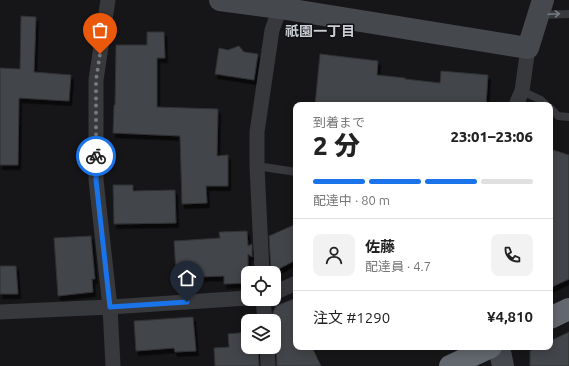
<!DOCTYPE html>
<html lang="ja">
<meta charset="utf-8">
<style>
:root{--surface:#fff;--page:#f2f2f2;--text:#222;--muted:#767676;--line:#e0e0e0;--accent:#1a73e8}
body{margin:0;font-family:Ubuntu,"Noto Sans JP",sans-serif;background:var(--page);color:var(--text);height:100vh;display:flex;flex-direction:column;font-size:15px;white-space:nowrap}
*{box-sizing:border-box;margin:0}
p{font-size:13px;color:var(--muted)}
.icon{flex:none;width:22px;height:22px;fill:none;stroke:currentColor;stroke-width:2;stroke-linecap:round;stroke-linejoin:round}
.map{position:relative;flex:1;overflow:hidden}
.sheet{position:absolute;left:293px;top:102px;width:260px;height:248px;display:flex;flex-direction:column;background:var(--surface);border-radius:8px;box-shadow:0 2px 10px #0003}
.sheet>*{flex:none}
.fabs{position:absolute;left:241px;top:266px;display:grid;gap:8px}
.fabs a{display:grid;place-items:center;width:40px;height:40px;border-radius:8px;background:var(--surface);box-shadow:0 2px 10px #0003;font-size:20px}
.pin{position:absolute;display:grid;place-items:center;width:34px;height:34px;color:#fff;margin:-41px -17px;border-radius:50% 50% 50% 0;rotate:-45deg;box-shadow:0 0 4px #0007}
.pin .icon{rotate:45deg}
.courier{position:absolute;display:grid;place-items:center;width:40px;height:40px;margin:-20px;border:3px solid #1a73e8;border-radius:50%;background:#fff;color:#222;box-shadow:0 1px 5px #0007}
.overview em{font-style:normal;font-weight:800}
.overview div{display:flex;flex-direction:column-reverse}
.overview{display:flex;align-items:center;justify-content:space-between;height:68px;padding:0 20px}
h1{font-size:26px;font-weight:800;line-height:30px}
.bar{display:grid;grid-template-columns:repeat(4,1fr);gap:6px 4px;align-content:center;height:48px;padding:0 20px}
.bar i{height:5px;border-radius:3px;background:var(--line)}
.bar .selected{background:var(--accent)}
.bar p{grid-column:span 4}
.line{display:flex;align-items:center;gap:10px;padding:0 20px;border-top:1px solid var(--line)}
.line div{flex:1}
.round{display:grid;place-items:center;flex:none;width:42px;height:42px;border-radius:8px;background:var(--page)}
.map>svg:first-child{display:block}
.building{fill:#424548;stroke:#303134;filter:url(#shadow)}
.lines{fill:none;stroke-linecap:round;stroke-linejoin:round}
.lane{stroke:#37393d;stroke-width:8}
.street{stroke:#37393d;stroke-width:15}
.secondary{stroke:#45484d;stroke-width:22}
.highway{stroke:#63686e;stroke-width:22}
.oneway{stroke:#757a81}
.done{stroke:#757980;stroke-width:4;stroke-dasharray:0 7.2}
.route{stroke:#1a73e8;stroke-width:5}
.labels{text-anchor:middle;dominant-baseline:central;stroke-width:3;stroke-linejoin:round;paint-order:stroke}
.neighbourhood-label{font-size:14px;font-weight:bold;fill:#c9ced4;stroke:#111113}
</style>
<div class="map">
<svg width="569" height="366" viewBox="0 0 569 366">
<defs>
<filter id="shadow"><feDropShadow dx="2.5" dy="4.5" stdDeviation="0" flood-color="#0009"/></filter>
</defs>
<rect width="100%" height="100%" fill="#161618"/>
<!-- building -->
<g class="building">
<polygon points="21,16 36,17 34,72 71,75 69,101 19,98 18,165 0,165 0,68 20,69"/>
<polygon points="147,32 164,32 165,58 157,58 157,107 218,109 217,156 228,155 228,186 206,186 207,203 182,204 180,136 113,133 114,105 115,105 116,45 147,45"/>
<polygon points="239,46 244,52 258,54 254,80 215,74 219,48 228,50"/>
<polygon points="320,54 378,61 377,75 405,78 405,79 440,83 441,71 488,75 486,105 315,105"/>
<polygon points="550,149 569,155 569,279 550,288"/>
<polygon points="113,185 133,185 133,191 175,190 176,223 114,224"/>
<polygon points="296,224 296,260 273,272 271,270 269,236"/>
<polygon points="247,231 248,246 252,244 252,257 248,254 248,283 224,284 224,276 197,277 196,272 176,273 174,241 220,238 219,232"/>
<polygon points="91,236 95,279 92,279 93,292 58,296 54,238"/>
<polygon points="0,266 16,266 18,294 0,294"/>
<polygon points="296,298 296,347 312,347 321,366 277,366 276,347 274,342 273,312 276,306"/>
<polygon points="193,317 196,351 175,352 174,348 136,351 134,321"/>
<polygon points="248,332 248,347 258,347 259,366 215,366 214,348 229,347 228,334"/>
<polygon points="569,332 569,366 530,366 530,351 538,347 550,347 550,341"/>
</g>
<g class="lines">
<!-- lane -->
<g class="lane">
<polyline points="539,15 569,14"/>
<polyline points="522,91 541,100 546,105"/>
<polyline points="550,108 558,116 569,117"/>
<polyline points="257,166 296,172"/>
</g>
<!-- street -->
<g class="street">
<polyline points="108,0 96,80 96,180 110,307 113,366"/>
<polyline points="516,105 522,91 528,48"/>
<polyline points="262,273 257,166 257,132 272,30 283,0"/>
<polyline points="274,293 296,283"/>
<polyline points="263,299 265,321"/>
<polyline points="0,312 110,307 248,298"/>
<polyline points="267,347 268,366"/>
</g>
<!-- secondary -->
<g class="secondary">
<polyline points="220,0 280,8 528,48 543,0"/>
<polyline points="499,347 503,366"/>
</g>
<!-- highway -->
<g class="highway">
<polyline points="550,318 569,309"/>
<polyline points="450,366 491,347"/>
</g>
</g>
<!-- one-way arrows -->
<defs><path id="oneway-shaft" d="M-6 0H5M1.5-3L5.5 0L1.5 3" fill="none" stroke-width="1.6" stroke-linecap="round" stroke-linejoin="round"/></defs>
<use class="oneway" href="#oneway-shaft" transform="translate(554 14) rotate(-3)"/>
<g class="lines">
<!-- done -->
<polyline class="done" points="96,156 96,80 100,54"/>
<!-- route -->
<polyline class="route" points="96,156 96,180 110,307 187,302"/>
</g>
<g class="labels">
<!-- neighbourhood labels -->
<g class="neighbourhood-label">
<text x="320" y="31">祇園一丁目</text>
</g>
</g>
</svg>
<div class="fabs">
<a><svg class="icon" aria-label="locate" viewBox="0 0 24 24"><circle cx="12" cy="12" r="6"/><path d="M12 2v4M12 18v4M2 12h4M18 12h4"/></svg></a>
<a><svg class="icon" aria-label="layers" viewBox="0 0 24 24"><path d="M12 4l9 5-9 5-9-5zM3 14l9 5 9-5"/></svg></a>
</div>
<div class="pin" style="left:100px;top:54px;background:#ea580c"><svg class="icon" aria-label="bag" viewBox="0 0 24 24"><path d="M5 8h14l-1 12H6zM9 8a3 3 0 0 1 6 0"/></svg></div>
<div class="pin" style="left:187px;top:302px;background:#1f2937"><svg class="icon" aria-label="home" viewBox="0 0 24 24"><path d="M3 11l9-7 9 7M6 9v11h12V9"/></svg></div>
<div class="courier" style="left:96px;top:156px"><svg class="icon" aria-label="bike" viewBox="0 0 24 24"><circle cx="6" cy="16" r="4"/><circle cx="18" cy="16" r="4"/><path d="M6 16l4-8h5l3 8M10 8l3 8H6M13 5h3"/></svg></div>
<section class="sheet">
<div class="overview"><div><h1>2 分</h1><p>到着まで</p></div><em>23:01–23:06</em></div>
<div class="bar"><i class="selected"></i><i class="selected"></i><i class="selected"></i><i></i><p>配達中 · 80 m</p></div>
<div class="line" style="height:72px"><a class="round"><svg class="icon" aria-label="person" viewBox="0 0 24 24"><circle cx="12" cy="8" r="4"/><path d="M4 21q1-7 8-7t8 7"/></svg></a><div><b>佐藤</b><p>配達員 · 4.7</p></div><a class="round"><svg class="icon" aria-label="phone" viewBox="0 0 24 24"><path d="M5 4h4l2 5-3 2q2 4 5 5l2-3 5 2v4C11 20 4 13 5 4z"/></svg></a></div>
<div class="line" style="height:52px"><div>注文 #1290</div><b>¥4,810</b></div>
</section>
</div>
